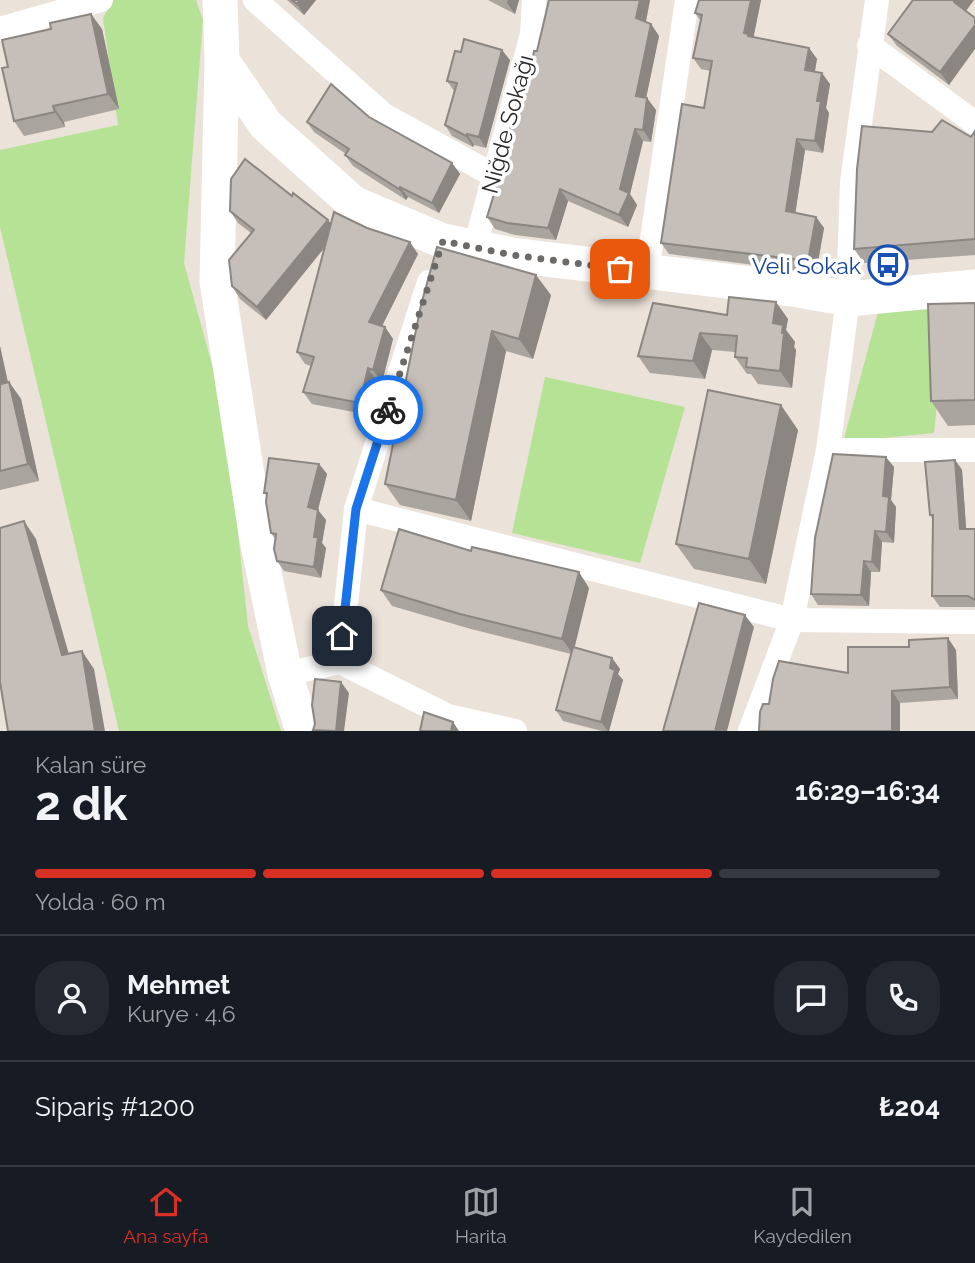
<!DOCTYPE html>
<html lang="tr">
<meta charset="utf-8">
<style>
:root{--surface:#171b24;--page:#242831;--text:#f1f3f6;--muted:#9ea1a6;--line:#363941;--accent:#d93025}
body{margin:0;font-family:Raleway,sans-serif;background:var(--page);color:var(--text);height:100vh;display:flex;flex-direction:column;font-size:26px;white-space:nowrap}
*{box-sizing:border-box;margin:0}
p{font-size:23px;color:var(--muted)}
.icon{flex:none;width:38px;height:38px;fill:none;stroke:currentColor;stroke-width:2;stroke-linecap:round;stroke-linejoin:round}
.map{position:relative;height:731px;overflow:hidden}
.details{display:flex;flex-direction:column;background:var(--surface);flex:1}
.details>*{flex:none}
.pin{position:absolute;display:grid;place-items:center;width:60px;height:60px;color:#fff;margin:-30px;border-radius:14px;box-shadow:0 4px 10px #0006}
.courier{position:absolute;display:grid;place-items:center;width:70px;height:70px;margin:-35px;border:5px solid #1a73e8;border-radius:50%;background:#fff;color:#222;box-shadow:0 2px 9px #0007}
.headline em{font-style:normal;font-weight:700}
.headline div{display:flex;flex-direction:column-reverse}
.headline{display:flex;align-items:center;justify-content:space-between;height:119px;padding:0 35px}
h1{font-size:46px;font-weight:700;line-height:52px}
.bar{display:grid;grid-template-columns:repeat(4,1fr);gap:10px 7px;align-content:center;height:84px;padding:0 35px}
.bar i{height:9px;border-radius:5px;background:var(--line)}
.bar .on{background:var(--accent)}
.bar p{grid-column:span 4}
.line{display:flex;align-items:center;gap:18px;padding:0 35px;border-top:2px solid var(--line)}
.line div{flex:1}
.round{display:grid;place-items:center;flex:none;width:74px;height:74px;border-radius:28px;background:var(--page)}
.tabs{display:flex;justify-content:space-around;align-items:center;height:98px;border-top:2px solid var(--line);background:var(--surface);font-size:19px;color:var(--muted)}
.tabs a{display:grid;justify-items:center;gap:4px}
.tabs .on{color:var(--accent)}
.map>svg:first-child{display:block}
.green{fill:#b6e295}
.lines{fill:none;stroke-linecap:round;stroke-linejoin:round}
.street{stroke:#fff;stroke-width:24}
.secondary{stroke:#fff;stroke-width:35}
.wall{fill:#aaa49f}
.shaded-wall{fill:#8b8682}
.building{fill:#c6bfb9;stroke:#8b8682;stroke-width:2}
.done{stroke:#6c6966;stroke-width:7;stroke-dasharray:0 12.6}
.route{stroke:#1a73e8;stroke-width:9}
.labels{text-anchor:middle;dominant-baseline:central;stroke-width:7;stroke-linejoin:round;paint-order:stroke}
.street-label{font-size:23px;fill:#282828;stroke:#fff}
.transit-label{font-size:23px;fill:#164399;stroke:#fff;text-anchor:end}
</style>
<div class="map">
<svg width="975" height="731" viewBox="0 0 975 731">
<rect width="100%" height="100%" fill="#ebe2d9"/>
<!-- green -->
<g class="green">
<polygon points="113,0 196,0 203,20 184,263 225,412 248,626 281,731 119,731 0,227 0,150 118,125 103,18"/>
<polygon points="947,304 934,433 843,442 878,312"/>
<polygon points="545,377 685,407 640,563 512,533"/>
</g>
<g class="lines">
<!-- street -->
<g class="street">
<polyline points="255,0 384,115 493,175"/>
<polyline points="0,29 101,0"/>
<polyline points="869,45 975,123"/>
<polyline points="475,247 532,34 534,0"/>
<polyline points="647,273 687,0"/>
<polyline points="828,450 975,450"/>
<polyline points="356,509 792,620 975,622"/>
<polyline points="340,662 356,509 429,282"/>
<polyline points="285,674 340,662 448,716 515,731"/>
<polyline points="750,731 792,620 828,450 848,299 852,182 877,0"/>
</g>
<!-- secondary -->
<g class="secondary">
<polyline points="220,0 222,61 217,281 257,539 285,674 303,731"/>
<polyline points="222,61 266,125 353,203 443,241 512,255 799,290 848,299 975,287"/>
</g>
</g>
<!-- wall -->
<g class="wall">
<polygon points="287,0 316,0 304,15"/>
<polygon points="488,0 519,0 515,14"/>
<polygon points="650,0 646,22 651,24 659,36 646,98 656,110 651,142 643,141 630,194 637,205 628,227 568,201 556,240 515,235 495,229 487,217 508,147 506,144 533,57 537,51"/>
<polygon points="699,0 761,0 753,37 809,48 817,59 815,71 830,84 826,108 829,113 823,153 805,150 795,213 816,217 824,228 816,273 669,254 661,243 704,108 710,71 701,69 693,58 700,20 695,13"/>
<polygon points="966,11 949,85 897,46 888,34"/>
<polygon points="102,29 119,109 64,122 65,127 24,136 14,121 8,67"/>
<polygon points="510,60 486,148 474,145 473,147 452,136 445,125 454,91 447,81"/>
<polygon points="369,117 452,163 460,174 439,213 408,197 406,200 353,166 345,155 346,154 314,132 307,122"/>
<polygon points="975,131 975,255 864,263 854,249 971,137"/>
<polygon points="292,196 328,220 331,224 418,254 382,326 385,327 393,339 382,382 376,380 369,415 312,404 303,392 311,366 305,364 297,352 325,247 266,320 240,299 232,286 251,233 238,223 230,211"/>
<polygon points="551,295 533,359 506,351 471,521 400,505 385,484 421,305"/>
<polygon points="975,303 975,425 948,426 931,401"/>
<polygon points="727,315 788,319 786,330 795,342 794,347 796,350 792,388 758,384 751,374 747,374 735,357 735,352 712,350 705,379 650,373 638,356"/>
<polygon points="0,346 8,383 9,382 21,399 39,481 0,490"/>
<polygon points="798,430 766,584 694,569 676,544"/>
<polygon points="955,460 962,470 966,529 975,529 975,607 940,607 932,596 933,520 930,515"/>
<polygon points="319,464 327,474 318,510 326,520 322,543 326,548 321,578 284,571 277,561 276,540 271,533 267,496 264,493"/>
<polygon points="894,467 891,500 896,507 894,543 882,542 880,572 871,572 869,606 818,605 811,594"/>
<polygon points="589,588 574,648 612,658 620,669 618,674 623,680 609,731 602,731 563,721 556,710 571,654 471,629 392,606 381,590"/>
<polygon points="956,650 958,699 900,703 848,673"/>
</g>
<!-- shaded-wall -->
<g class="shaded-wall">
<polygon points="300,0 316,0 304,15 297,4"/>
<polygon points="508,0 519,0 515,14 507,3"/>
<polygon points="640,0 650,0 644,30 636,18"/>
<polygon points="751,0 761,0 753,40 744,33"/>
<polygon points="955,0 974,0 963,15 954,2"/>
<polygon points="91,14 102,29 119,109 108,94"/>
<polygon points="651,24 659,36 644,108 636,96"/>
<polygon points="975,25 975,49 949,85 940,72"/>
<polygon points="809,48 817,59 813,81 805,70"/>
<polygon points="502,50 510,60 486,148 479,137"/>
<polygon points="822,73 830,84 826,108 829,113 823,153 815,141 817,101"/>
<polygon points="647,98 656,110 651,142 643,130"/>
<polygon points="53,106 64,122 65,127 55,112"/>
<polygon points="635,129 643,141 630,194 637,205 628,227 619,215 620,189"/>
<polygon points="467,134 474,145 473,147 466,136"/>
<polygon points="797,139 805,150 794,222 786,211"/>
<polygon points="452,163 460,174 439,213 432,203"/>
<polygon points="400,187 408,197 406,200 399,189"/>
<polygon points="560,189 568,201 556,240 548,228"/>
<polygon points="816,217 824,228 816,273 808,261"/>
<polygon points="328,220 337,232 266,320 257,307"/>
<polygon points="410,242 418,254 378,334 369,322"/>
<polygon points="536,275 551,295 533,359 519,339"/>
<polygon points="776,302 788,319 786,330 795,342 794,347 796,350 792,388 780,371 773,323"/>
<polygon points="385,327 393,339 382,382 373,370"/>
<polygon points="492,331 506,351 471,521 456,500"/>
<polygon points="700,333 712,350 705,379 693,361"/>
<polygon points="0,346 12,401 1,384 0,380"/>
<polygon points="368,368 376,380 369,415 360,403"/>
<polygon points="9,382 21,399 39,481 28,464"/>
<polygon points="781,405 798,430 766,584 749,559"/>
<polygon points="886,457 894,467 891,500 896,507 894,543 886,532 883,496"/>
<polygon points="955,460 962,470 967,540 960,529"/>
<polygon points="319,464 327,474 316,517 308,507"/>
<polygon points="318,510 326,520 322,543 326,548 321,578 314,567 314,537"/>
<polygon points="24,521 36,539 74,672 62,655"/>
<polygon points="875,531 882,542 880,572 872,562"/>
<polygon points="864,561 871,572 869,606 861,595"/>
<polygon points="579,572 589,588 573,654 562,639"/>
<polygon points="745,615 754,627 727,731 715,731"/>
<polygon points="948,638 956,650 958,699 950,687"/>
<polygon points="82,651 94,669 105,731 95,731"/>
<polygon points="612,658 620,669 618,674 623,680 609,731 608,731 601,722 610,668"/>
<polygon points="341,682 349,693 344,731 336,731"/>
<polygon points="892,691 900,703 900,731 892,731"/>
<polygon points="453,722 459,731 451,731"/>
</g>
<!-- building -->
<g class="building">
<polygon points="292,0 300,0 297,4"/>
<polygon points="549,0 640,0 636,18 651,24 636,96 647,98 643,130 635,129 620,189 629,193 619,215 560,189 548,228 507,223 487,217 509,145 506,144 530,56 533,57 534,51 537,51"/>
<polygon points="699,0 751,0 744,33 748,34 748,36 809,48 805,70 822,73 817,101 821,101 815,141 797,139 786,211 816,217 808,261 661,243 682,104 704,108 712,61 693,58 702,15 695,13"/>
<polygon points="913,0 955,0 954,2 975,18 975,25 940,72 888,34"/>
<polygon points="91,14 108,94 53,106 55,112 14,121 2,68 8,67 2,40 51,29 50,23"/>
<polygon points="464,39 502,50 479,137 467,134 466,136 445,125 457,83 447,81 455,51 461,52"/>
<polygon points="331,84 369,117 452,163 432,203 400,187 399,189 345,155 349,149 307,122"/>
<polygon points="942,120 971,137 975,131 975,239 854,249 857,169 862,126 932,132"/>
<polygon points="245,159 292,196 293,193 328,220 257,307 232,286 229,260 254,230 230,211 231,179"/>
<polygon points="334,212 367,228 410,242 369,322 385,327 373,370 368,368 360,403 303,392 314,357 297,352"/>
<polygon points="437,247 536,275 519,339 492,331 456,500 385,484 421,305"/>
<polygon points="729,297 776,302 773,323 783,325 782,333 784,333 780,371 746,367 747,358 735,357 737,336 700,333 693,361 638,356 653,303 727,315"/>
<polygon points="975,303 975,400 931,401 928,304"/>
<polygon points="0,380 1,384 9,382 28,464 0,471"/>
<polygon points="708,390 781,405 749,559 676,544"/>
<polygon points="833,454 886,457 883,496 889,497 886,532 875,531 872,562 864,561 861,595 811,594 815,538"/>
<polygon points="269,458 319,464 308,507 318,510 314,537 318,537 314,567 277,561 274,549 276,534 271,533 266,502 267,493 264,493"/>
<polygon points="955,460 960,529 975,529 975,600 968,596 932,596 933,515 930,515 925,462"/>
<polygon points="24,521 62,655 82,651 95,731 8,731 0,682 0,528"/>
<polygon points="399,529 471,551 472,547 579,572 562,639 460,614 381,590"/>
<polygon points="699,603 745,615 715,731 663,731"/>
<polygon points="948,638 950,687 892,691 892,731 759,731 760,712 763,704 769,704 773,679 779,661 848,673 848,647 909,647 909,640"/>
<polygon points="573,647 612,658 610,668 615,670 601,722 556,710"/>
<polygon points="315,679 341,682 336,731 313,730 315,724 312,705"/>
<polygon points="424,712 453,722 451,731 420,731"/>
</g>
<g class="lines">
<!-- done -->
<polyline class="done" points="388,410 443,241 512,255 620,269"/>
<!-- route -->
<polyline class="route" points="342,636 356,509 388,410"/>
</g>
<!-- icons -->
<defs>
<g id="bus-ring" transform="scale(2.0125)"><circle r="9.5" fill="#fff" stroke="#1a4fb4" stroke-width="1.5"/><path d="M-5-6H5V4H4V6H2V4H-2V6H-4V4H-5ZM-3.5-4V0h7V-4ZM-3.5 1.2v1.5H-2V1.2ZM2 1.2v1.5H3.5V1.2Z" fill="#1a4fb4"/></g>
</defs>
<g fill-rule="evenodd">
<use href="#bus-ring" x="888" y="265"/>
</g>
<g class="labels">
<!-- street labels -->
<g class="street-label">
<text transform="translate(507 124) rotate(-75)">Niğde Sokağı</text>
</g>
<!-- transit labels -->
<g class="transit-label">
<text x="861" y="265">Veli Sokak</text>
</g>
</g>
</svg>
<div class="pin" style="left:620px;top:269px;background:#ea580c"><svg class="icon" aria-label="bag" viewBox="0 0 24 24"><path d="M5 8h14l-1 12H6zM9 8a3 3 0 0 1 6 0"/></svg></div>
<div class="pin" style="left:342px;top:636px;background:#1f2937"><svg class="icon" aria-label="home" viewBox="0 0 24 24"><path d="M3 11l9-7 9 7M6 9v11h12V9"/></svg></div>
<div class="courier" style="left:388px;top:410px"><svg class="icon" aria-label="bike" viewBox="0 0 24 24"><circle cx="6" cy="16" r="4"/><circle cx="18" cy="16" r="4"/><path d="M6 16l4-8h5l3 8M10 8l3 8H6M13 5h3"/></svg></div>
</div>
<section class="details">
<div class="headline"><div><h1>2 dk</h1><p>Kalan süre</p></div><em>16:29–16:34</em></div>
<div class="bar"><i class="on"></i><i class="on"></i><i class="on"></i><i></i><p>Yolda · 60 m</p></div>
<div class="line" style="height:126px"><a class="round"><svg class="icon" aria-label="person" viewBox="0 0 24 24"><circle cx="12" cy="8" r="4"/><path d="M4 21q1-7 8-7t8 7"/></svg></a><div><b>Mehmet</b><p>Kurye · 4.6</p></div><a class="round"><svg class="icon" aria-label="chat" viewBox="0 0 24 24"><path d="M4 5h16v11H9l-5 4z"/></svg></a><a class="round"><svg class="icon" aria-label="phone" viewBox="0 0 24 24"><path d="M5 4h4l2 5-3 2q2 4 5 5l2-3 5 2v4C11 20 4 13 5 4z"/></svg></a></div>
<div class="line" style="height:91px"><div>Sipariş #1200</div><b>₺204</b></div>
</section>
<nav class="tabs">
<a class="on"><svg class="icon" aria-label="home" viewBox="0 0 24 24"><path d="M3 11l9-7 9 7M6 9v11h12V9"/></svg>Ana sayfa</a>
<a><svg class="icon" aria-label="map" viewBox="0 0 24 24"><path d="M3 6l6-2 6 2 6-2v14l-6 2-6-2-6 2zM9 4v14M15 6v14"/></svg>Harita</a>
<a><svg class="icon" aria-label="saved" viewBox="0 0 24 24"><path d="M7 4h10v16l-5-4-5 4z"/></svg>Kaydedilen</a>
</nav>
